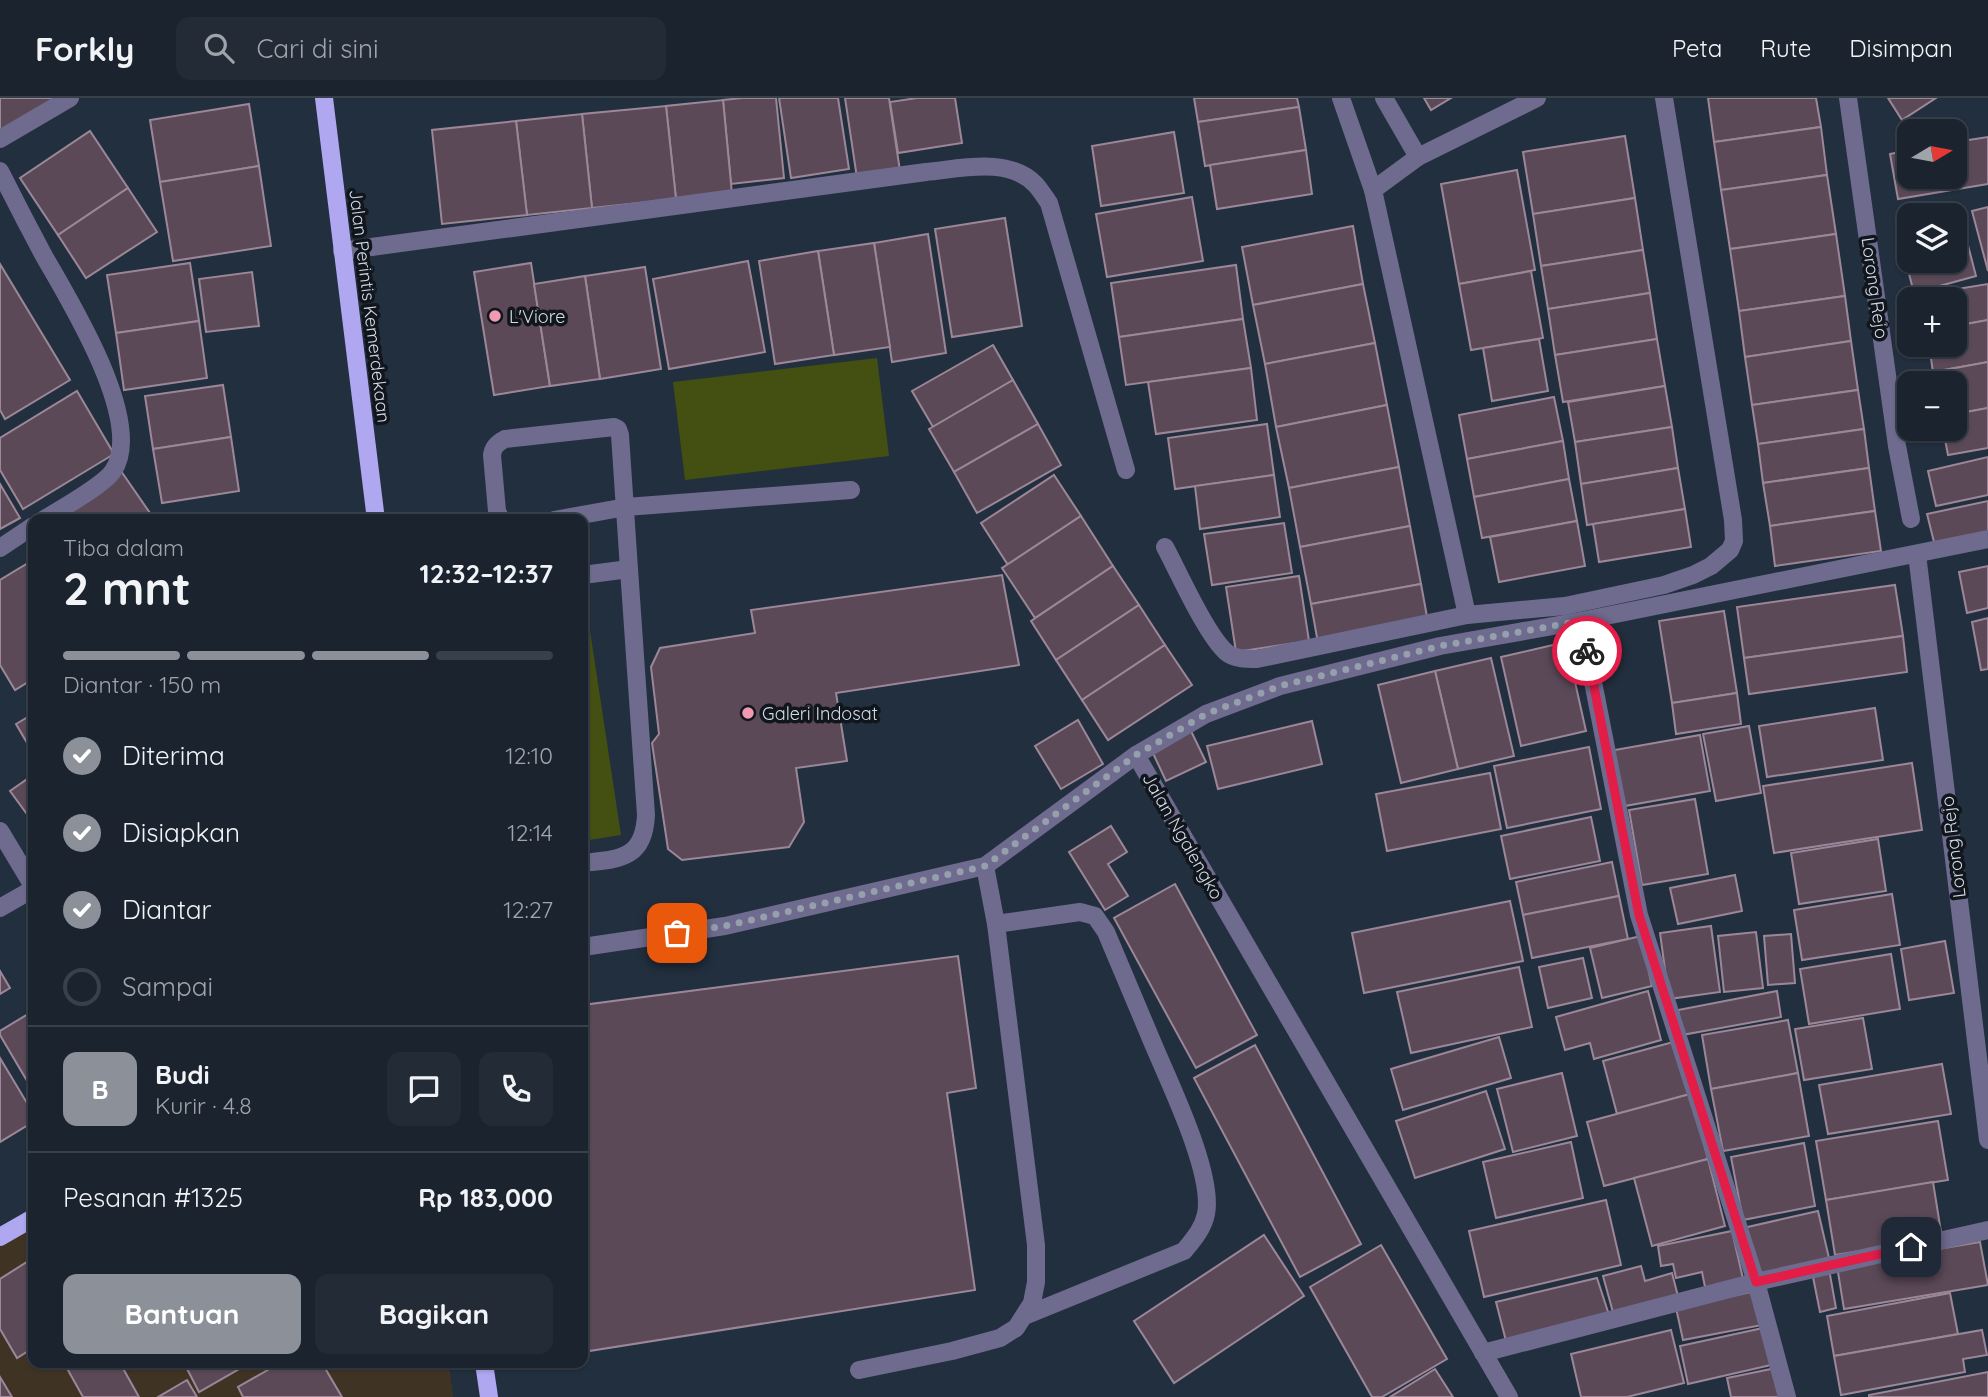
<!DOCTYPE html>
<html lang="id">
<meta charset="utf-8">
<style>
:root{--surface:#1a232e;--page:#232b36;--text:#f1f3f6;--muted:#9fa4aa;--line:#38404a;--accent:#8c9099}
body{margin:0;font-family:Quicksand,sans-serif;background:var(--page);color:var(--text);height:100vh;display:flex;flex-direction:column;font-size:26px;white-space:nowrap}
*{box-sizing:border-box;margin:0}
p{font-size:23px;color:var(--muted)}
.icon{flex:none;width:38px;height:38px;fill:none;stroke:currentColor;stroke-width:2;stroke-linecap:round;stroke-linejoin:round}
.map{position:relative;flex:1;overflow:hidden}
.panel{position:absolute;left:28px;top:416px;width:560px;height:854px;display:flex;flex-direction:column;background:var(--surface);border-radius:14px;box-shadow:0 2px 5px #0004,0 0 0 2px var(--line)}
.panel>*{flex:none}
.needle{width:46px;rotate:80deg}
.tools{position:absolute;left:1897px;top:21px;display:grid;gap:14px}
.tools a{display:grid;place-items:center;width:70px;height:70px;border-radius:14px;background:var(--surface);box-shadow:0 2px 5px #0004,0 0 0 2px var(--line);font-size:35px}
.pin{position:absolute;display:grid;place-items:center;width:60px;height:60px;color:#fff;margin:-30px;border-radius:14px;box-shadow:0 4px 10px #0006}
.courier{position:absolute;display:grid;place-items:center;width:70px;height:70px;margin:-35px;border:5px solid #e11d48;border-radius:50%;background:#fff;color:#222;box-shadow:0 2px 9px #0007}
.head em{font-style:normal;font-weight:700}
.head div{display:flex;flex-direction:column-reverse}
.head{display:flex;align-items:center;justify-content:space-between;height:119px;padding:0 35px}
h1{font-size:46px;font-weight:700;line-height:52px}
.bar{display:grid;grid-template-columns:repeat(4,1fr);gap:10px 7px;align-content:center;height:84px;padding:0 35px}
.bar i{height:9px;border-radius:5px;background:var(--line)}
.bar .selected{background:var(--accent)}
.bar p{grid-column:span 4}
.line{display:flex;align-items:center;gap:18px;padding:0 35px;border-top:2px solid var(--line)}
.line div{flex:1}
.round{display:grid;place-items:center;flex:none;width:74px;height:74px;border-radius:14px;background:var(--page)}
ol{padding:0 35px;list-style:none}
li{display:flex;align-items:center;gap:21px;height:77px}
li p{margin-inline-start:auto}
li .icon{padding:7px;border-radius:50%;background:var(--accent);color:#fff;stroke-width:4}
li:last-child{color:var(--muted)}
li i{width:38px;height:38px;border:4px solid var(--line);border-radius:50%}
.cta{display:flex;gap:14px;margin-top:auto;padding:14px 35px}
.cta a{flex:1;height:80px;border-radius:14px;background:var(--accent);color:#fff;font-size:28px;font-weight:700;line-height:80px;text-align:center}
.cta a+a{background:var(--page);color:var(--text)}
header{display:flex;align-items:center;gap:42px;box-sizing:border-box;height:98px;padding:0 35px;background:var(--surface);border-bottom:2px solid var(--line)}
header strong{font-size:33px}
nav{display:flex;gap:38px;margin-inline-start:auto;font-size:24px}
.search{width:490px;height:63px;background:var(--page);display:flex;align-items:center;gap:18px;box-sizing:border-box;padding:0 24px;border-radius:14px;color:var(--muted);font-size:26px}
.map>svg:first-child{display:block}
.medical{fill:#3f3324}
.green{fill:#435011}
.building{fill:#5b4958;stroke:#9b8798;stroke-width:2}
.lines{fill:none;stroke-linecap:round;stroke-linejoin:round}
.minor{stroke:#6e6b8e;stroke-width:18}
.major{stroke:#afa7ef;stroke-width:18}
.done{stroke:#969fac;stroke-width:7;stroke-dasharray:0 12.6}
.route{stroke:#e11d48;stroke-width:9}
.poi-dot{fill:#f19ab1;stroke:#11161d;stroke-width:2.5}
.labels{text-anchor:middle;dominant-baseline:central;stroke-width:7;stroke-linejoin:round;paint-order:stroke}
.street-label{font-size:18px;fill:#d4dce7;stroke:#11161d}
.poi-label{font-size:18px;fill:#d4dce7;stroke:#11161d;text-anchor:start}
</style>
<header>
<strong>Forkly</strong>
<div class="search"><svg class="icon" aria-label="search" viewBox="0 0 24 24"><circle cx="10" cy="10" r="6"/><path d="M15 15l6 6"/></svg>Cari di sini</div>
<nav><a>Peta</a><a>Rute</a><a>Disimpan</a></nav>
</header>
<div class="map">
<svg width="1988" height="1299" viewBox="0 0 1988 1299">
<rect width="100%" height="100%" fill="#222f3e"/>
<!-- medical -->
<polygon class="medical" points="33,1129 33,1265 449,1265 453,1299 0,1299 0,1148"/>
<!-- green -->
<g class="green">
<polygon points="877,260 889,358 685,382 673,284"/>
<polygon points="589,526 621,737 583,743 583,527"/>
</g>
<!-- building -->
<g class="building">
<polygon points="0,0 57,0 0,33"/>
<polygon points="742,0 776,0 784,80 731,86 723,2"/>
<polygon points="779,0 838,0 849,71 791,80"/>
<polygon points="845,0 889,0 900,73 857,80"/>
<polygon points="917,0 955,0 962,45 898,55 890,4"/>
<polygon points="1194,0 1297,0 1299,9 1198,24"/>
<polygon points="1424,0 1451,0 1431,12"/>
<polygon points="1708,0 1816,0 1821,29 1714,44"/>
<polygon points="1888,0 1936,0 1902,22"/>
<polygon points="723,2 732,96 676,101 666,8"/>
<polygon points="249,6 259,68 160,84 150,22"/>
<polygon points="666,8 676,101 592,110 582,16"/>
<polygon points="1299,9 1306,52 1205,68 1198,24"/>
<polygon points="582,16 592,110 527,117 516,23"/>
<polygon points="516,23 527,117 442,126 432,32"/>
<polygon points="1821,29 1827,77 1721,92 1714,44"/>
<polygon points="90,33 128,90 58,137 20,80"/>
<polygon points="1174,34 1184,95 1101,108 1092,48"/>
<polygon points="1625,38 1635,100 1533,116 1523,54"/>
<polygon points="1988,39 1988,86 1898,101 1890,56 1909,52 1909,79 1955,79 1955,44"/>
<polygon points="1306,52 1312,96 1217,111 1210,67"/>
<polygon points="259,68 271,148 173,163 160,84"/>
<polygon points="1517,72 1535,172 1459,186 1441,86"/>
<polygon points="1827,77 1836,136 1730,151 1721,92"/>
<polygon points="128,90 157,134 86,180 58,137"/>
<polygon points="1192,99 1203,163 1107,179 1096,116"/>
<polygon points="1635,100 1643,152 1541,168 1533,116"/>
<polygon points="1958,109 1976,178 1914,195 1896,126 1909,122 1909,163 1955,163 1955,117 1927,117"/>
<polygon points="1988,109 1988,173 1972,113"/>
<polygon points="1005,120 1022,228 952,239 935,131"/>
<polygon points="1353,128 1363,186 1253,207 1242,149"/>
<polygon points="928,136 946,255 892,264 874,145"/>
<polygon points="1836,136 1845,198 1739,213 1730,151"/>
<polygon points="874,145 890,249 834,257 818,153"/>
<polygon points="1643,152 1650,195 1548,211 1541,168"/>
<polygon points="818,153 834,257 775,266 759,163"/>
<polygon points="748,163 765,254 669,271 653,181"/>
<polygon points="190,165 199,223 116,235 107,177"/>
<polygon points="531,165 550,288 494,297 474,174"/>
<polygon points="0,166 70,282 5,321 0,312"/>
<polygon points="1236,167 1243,221 1119,239 1111,185"/>
<polygon points="645,169 661,271 600,281 585,178"/>
<polygon points="1531,173 1543,240 1471,252 1459,186"/>
<polygon points="252,174 259,228 206,234 199,181"/>
<polygon points="585,178 600,281 550,288 534,186"/>
<polygon points="1363,186 1375,245 1265,266 1253,207"/>
<polygon points="1988,186 1988,222 1955,228 1955,201 1921,201 1920,197"/>
<polygon points="1650,195 1657,241 1555,257 1548,211"/>
<polygon points="1845,198 1851,243 1745,259 1739,213"/>
<polygon points="1243,221 1251,270 1126,287 1119,239"/>
<polygon points="1988,222 1988,264 1933,274 1929,247 1955,247 1955,228"/>
<polygon points="199,223 207,280 124,292 116,235"/>
<polygon points="1539,241 1548,293 1492,303 1483,250"/>
<polygon points="1657,241 1665,288 1563,304 1555,257"/>
<polygon points="1851,243 1858,292 1752,307 1745,259"/>
<polygon points="1375,245 1387,307 1276,329 1265,266"/>
<polygon points="993,247 1013,282 933,329 912,293"/>
<polygon points="1988,264 1988,310 1955,316 1955,285 1935,285 1933,274"/>
<polygon points="1251,270 1257,322 1156,336 1148,284"/>
<polygon points="1013,282 1038,326 954,374 929,331"/>
<polygon points="223,287 231,339 153,351 145,298"/>
<polygon points="1665,288 1672,329 1575,344 1568,304"/>
<polygon points="1858,292 1864,331 1758,346 1752,307"/>
<polygon points="77,293 114,356 23,411 0,372 0,340"/>
<polygon points="1554,299 1563,343 1467,361 1459,317"/>
<polygon points="1387,307 1399,369 1289,390 1276,329"/>
<polygon points="1988,310 1988,350 1948,357 1943,331 1955,331 1955,316"/>
<polygon points="1038,326 1061,367 977,415 954,374"/>
<polygon points="1267,326 1274,377 1175,391 1168,340"/>
<polygon points="1672,329 1678,370 1581,386 1575,344"/>
<polygon points="1864,331 1869,370 1763,385 1758,346"/>
<polygon points="231,339 239,393 162,405 153,351"/>
<polygon points="1563,343 1569,381 1474,399 1467,361"/>
<polygon points="1988,359 1988,397 1936,408 1928,373"/>
<polygon points="1399,369 1410,428 1300,449 1289,390"/>
<polygon points="1678,370 1685,411 1587,427 1581,386"/>
<polygon points="1869,370 1875,413 1770,428 1763,385"/>
<polygon points="121,373 150,415 141,422 50,422"/>
<polygon points="1054,377 1081,418 1008,467 981,425"/>
<polygon points="1274,377 1280,419 1200,431 1195,388"/>
<polygon points="1569,381 1577,423 1482,440 1474,399"/>
<polygon points="0,386 20,420 0,431"/>
<polygon points="1988,403 1988,436 1935,448 1927,416"/>
<polygon points="1685,411 1691,449 1599,464 1593,426"/>
<polygon points="1875,413 1881,453 1775,468 1770,428"/>
<polygon points="1081,418 1113,468 1035,520 1002,470"/>
<polygon points="1577,423 1585,468 1499,484 1490,439"/>
<polygon points="1284,425 1292,475 1212,487 1204,436"/>
<polygon points="1410,428 1421,486 1311,506 1300,449"/>
<polygon points="33,462 33,581 15,592 0,567 0,482"/>
<polygon points="1113,468 1139,507 1056,562 1031,523"/>
<polygon points="1988,468 1988,510 1967,515 1959,474"/>
<polygon points="1002,477 1019,567 836,595 847,663 796,670 804,724 789,749 682,762 668,751 652,645 659,636 651,569 660,550 755,535 751,512"/>
<polygon points="1299,478 1309,543 1236,554 1226,489"/>
<polygon points="1421,486 1428,524 1318,545 1311,506"/>
<polygon points="1895,487 1903,538 1744,560 1737,509"/>
<polygon points="1139,507 1165,547 1082,602 1056,562"/>
<polygon points="1724,513 1737,595 1672,605 1659,523"/>
<polygon points="1988,520 1988,571 1981,572 1972,524"/>
<polygon points="1903,538 1907,574 1749,596 1744,560"/>
<polygon points="1566,544 1586,633 1521,648 1501,559"/>
<polygon points="1165,547 1192,587 1108,642 1082,602"/>
<polygon points="1491,560 1514,658 1458,671 1435,573"/>
<polygon points="1435,573 1458,671 1401,685 1378,587"/>
<polygon points="1737,595 1741,626 1676,636 1672,605"/>
<polygon points="1875,610 1883,662 1767,679 1759,628"/>
<polygon points="33,616 33,655 16,626"/>
<polygon points="1078,622 1103,666 1061,691 1035,648"/>
<polygon points="1312,623 1322,666 1218,691 1207,648"/>
<polygon points="1749,628 1761,695 1716,703 1703,636"/>
<polygon points="1191,633 1206,664 1166,683 1151,651"/>
<polygon points="1700,637 1710,693 1619,709 1609,653"/>
<polygon points="1589,649 1601,711 1507,730 1494,668"/>
<polygon points="1912,665 1922,732 1774,755 1763,688"/>
<polygon points="1490,675 1501,731 1387,753 1376,696"/>
<polygon points="33,677 33,722 32,723 10,693"/>
<polygon points="1695,701 1708,776 1642,787 1629,712"/>
<polygon points="1591,719 1600,763 1510,781 1501,738"/>
<polygon points="1111,728 1127,754 1108,766 1128,798 1105,812 1069,754"/>
<polygon points="1878,741 1886,793 1799,806 1791,755"/>
<polygon points="1612,764 1619,798 1523,817 1516,784"/>
<polygon points="1735,777 1742,813 1678,826 1670,790"/>
<polygon points="1175,786 1257,937 1196,970 1114,820"/>
<polygon points="1892,796 1900,847 1802,862 1794,812"/>
<polygon points="1619,798 1628,841 1532,860 1523,817"/>
<polygon points="1510,803 1523,863 1364,895 1352,835"/>
<polygon points="1711,828 1720,894 1669,901 1660,835"/>
<polygon points="1756,834 1763,890 1724,894 1718,838"/>
<polygon points="1791,836 1795,885 1768,887 1764,838"/>
<polygon points="1641,838 1652,888 1602,900 1590,850"/>
<polygon points="1945,843 1954,895 1909,902 1901,851"/>
<polygon points="1891,856 1900,911 1809,926 1800,871"/>
<polygon points="958,858 976,990 947,995 975,1192 583,1254 583,907"/>
<polygon points="1583,860 1592,900 1548,910 1539,869"/>
<polygon points="1519,869 1532,929 1411,955 1397,894"/>
<polygon points="0,873 10,890 0,896"/>
<polygon points="1648,893 1661,942 1594,961 1590,945 1565,952 1556,919"/>
<polygon points="1777,893 1781,919 1682,937 1678,912"/>
<polygon points="33,913 33,993 0,937 0,933"/>
<polygon points="1863,920 1872,971 1804,982 1795,931"/>
<polygon points="1788,922 1798,975 1711,991 1702,937"/>
<polygon points="1499,939 1511,980 1403,1012 1391,971"/>
<polygon points="1677,943 1690,996 1617,1016 1603,963"/>
<polygon points="1255,947 1361,1146 1300,1179 1194,980"/>
<polygon points="0,960 33,1015 33,1024 0,1044"/>
<polygon points="1942,966 1951,1016 1828,1036 1819,987"/>
<polygon points="1562,975 1577,1038 1513,1054 1497,991"/>
<polygon points="1798,975 1809,1038 1723,1053 1711,991"/>
<polygon points="1486,993 1505,1051 1415,1080 1396,1023"/>
<polygon points="1690,996 1708,1061 1604,1088 1587,1024"/>
<polygon points="1938,1023 1948,1082 1826,1102 1816,1043"/>
<polygon points="1571,1044 1583,1100 1496,1120 1483,1064"/>
<polygon points="1804,1045 1815,1108 1743,1122 1731,1059"/>
<polygon points="1708,1061 1725,1128 1652,1148 1634,1080"/>
<polygon points="1933,1084 1942,1140 1835,1157 1826,1102"/>
<polygon points="1606,1102 1621,1167 1484,1199 1469,1133"/>
<polygon points="1818,1113 1829,1160 1755,1177 1743,1130"/>
<polygon points="1732,1133 1744,1185 1706,1194 1702,1174 1676,1180 1673,1166 1661,1168 1658,1148"/>
<polygon points="1264,1137 1304,1198 1174,1285 1134,1223"/>
<polygon points="1980,1144 1988,1187 1844,1211 1837,1168"/>
<polygon points="1381,1147 1447,1261 1382,1299 1372,1299 1310,1189"/>
<polygon points="33,1160 33,1250 17,1260 0,1231 0,1181"/>
<polygon points="1641,1168 1645,1183 1672,1175 1679,1202 1614,1218 1603,1178"/>
<polygon points="1829,1171 1836,1210 1820,1214 1812,1174"/>
<polygon points="1597,1180 1610,1220 1506,1243 1496,1204"/>
<polygon points="1756,1193 1762,1227 1683,1242 1676,1210"/>
<polygon points="1950,1195 1958,1236 1834,1258 1827,1218"/>
<polygon points="1763,1230 1771,1267 1688,1286 1680,1248"/>
<polygon points="1671,1232 1684,1285 1627,1299 1581,1299 1571,1256"/>
<polygon points="1982,1232 1987,1257 1963,1261 1965,1274 1841,1297 1834,1258"/>
<polygon points="64,1265 120,1265 139,1299 83,1299"/>
<polygon points="184,1265 245,1265 246,1267 199,1294"/>
<polygon points="280,1265 322,1265 342,1299 243,1299 238,1289"/>
<polygon points="1776,1270 1782,1299 1731,1299 1727,1280"/>
<polygon points="1435,1271 1453,1299 1390,1299"/>
<polygon points="1988,1274 1988,1299 1869,1299 1869,1297"/>
<polygon points="0,1279 12,1299 0,1299"/>
<polygon points="187,1282 197,1299 158,1299"/>
</g>
<g class="lines">
<!-- minor -->
<g class="minor">
<polyline points="1341,0 1373,92 1467,517"/>
<polyline points="1384,0 1418,59"/>
<polyline points="1848,0 1897,348 1911,421"/>
<polyline points="0,41 70,0"/>
<path d="M0,73C14,101 29,130 44,158C69,202 146,325 113,373C103,388 60,411 43,422"/>
<polyline points="1373,92 1418,59 1537,0"/>
<path d="M342,153L926,74C960,71 1009,58 1036,87C1041,93 1045,99 1049,105L1126,372"/>
<path d="M501,422L497,413L492,357C493,349 497,345 505,341L614,329L618,331L620,337L629,471"/>
<polyline points="554,422 626,409 851,392"/>
<path d="M1165,449C1179,475 1206,536 1226,554C1234,561 1246,561 1257,561L1467,517L1565,508L1664,487L1693,477L1711,468L1730,452L1734,443L1733,422L1664,0"/>
<polyline points="0,450 33,428"/>
<polyline points="1917,456 1988,1042"/>
<path d="M583,477L629,471L646,717C644,761 620,761 583,765"/>
<polyline points="1581,523 1639,817 1756,1184 1787,1299"/>
<polyline points="1136,657 1509,1299"/>
<polyline points="0,733 33,788"/>
<polyline points="0,810 33,791"/>
<path d="M996,826L1080,814L1095,818L1106,834C1122,872 1138,910 1154,948C1170,986 1214,1076 1206,1116C1203,1131 1193,1142 1184,1153L1027,1217"/>
<polyline points="583,849 725,828 985,768 1136,657 1206,616 1280,588 1440,548 1581,523 1988,441"/>
<polyline points="1483,1255 1756,1184 1988,1132"/>
<polyline points="859,1272 952,1253 1000,1240 1016,1230 1032,1205 1036,1184 1036,1147 996,826 985,768"/>
</g>
<!-- major -->
<g class="major">
<polyline points="324,0 376,422"/>
<polyline points="0,1139 33,1120"/>
<polyline points="484,1265 489,1299"/>
</g>
</g>
<g class="lines">
<!-- done -->
<polyline class="done" points="677,835 725,828 985,768 1136,657 1206,616 1280,588 1440,548 1581,523 1587,553"/>
<!-- route -->
<polyline class="route" points="1587,553 1639,817 1756,1184 1911,1149"/>
</g>
<!-- markers -->
<g class="poi-dot">
<circle cx="495" cy="218" r="7"/>
<circle cx="748" cy="615" r="7"/>
</g>
<g class="labels">
<!-- street labels -->
<g class="street-label">
<text transform="translate(1875 190) rotate(82)">Lorong Rejo</text>
<text transform="translate(370 208) rotate(83)">Jalan Perintis Kemerdekaan</text>
<text transform="translate(1183 738) rotate(60)">Jalan Ngalengko</text>
<text transform="translate(1953 749) rotate(-97)">Lorong Rejo</text>
</g>
<!-- poi labels -->
<g class="poi-label">
<text x="509" y="218">L'Viore</text>
<text x="762" y="615">Galeri Indosat</text>
</g>
</g>
</svg>
<div class="tools">
<a><svg class="needle" viewBox="-14 -14 28 28"><path d="M0-13l5 13h-10z" fill="#e53935"/><path d="M0 13l5-13h-10z" fill="#9fa4aa"/></svg></a>
<a><svg class="icon" aria-label="layers" viewBox="0 0 24 24"><path d="M12 4l9 5-9 5-9-5zM3 14l9 5 9-5"/></svg></a>
<a>+</a>
<a>−</a>
</div>
<div class="pin" style="left:677px;top:835px;background:#ea580c"><svg class="icon" aria-label="bag" viewBox="0 0 24 24"><path d="M5 8h14l-1 12H6zM9 8a3 3 0 0 1 6 0"/></svg></div>
<div class="pin" style="left:1911px;top:1149px;background:#1f2937"><svg class="icon" aria-label="home" viewBox="0 0 24 24"><path d="M3 11l9-7 9 7M6 9v11h12V9"/></svg></div>
<div class="courier" style="left:1587px;top:553px"><svg class="icon" aria-label="bike" viewBox="0 0 24 24"><circle cx="6" cy="16" r="4"/><circle cx="18" cy="16" r="4"/><path d="M6 16l4-8h5l3 8M10 8l3 8H6M13 5h3"/></svg></div>
<section class="panel">
<div class="head"><div><h1>2 mnt</h1><p>Tiba dalam</p></div><em>12:32–12:37</em></div>
<div class="bar"><i class="selected"></i><i class="selected"></i><i class="selected"></i><i></i><p>Diantar · 150 m</p></div>
<ol>
<li><svg class="icon" aria-label="check" viewBox="0 0 24 24"><path d="M5 12l5 5 9-10"/></svg>Diterima<p>12:10</p></li>
<li><svg class="icon" aria-label="check" viewBox="0 0 24 24"><path d="M5 12l5 5 9-10"/></svg>Disiapkan<p>12:14</p></li>
<li><svg class="icon" aria-label="check" viewBox="0 0 24 24"><path d="M5 12l5 5 9-10"/></svg>Diantar<p>12:27</p></li>
<li><i></i>Sampai</li>
</ol>
<div class="line" style="height:126px"><b class="round" style="background:var(--accent);color:#fff">B</b><div><b>Budi</b><p>Kurir · 4.8</p></div><a class="round"><svg class="icon" aria-label="chat" viewBox="0 0 24 24"><path d="M4 5h16v11H9l-5 4z"/></svg></a><a class="round"><svg class="icon" aria-label="phone" viewBox="0 0 24 24"><path d="M5 4h4l2 5-3 2q2 4 5 5l2-3 5 2v4C11 20 4 13 5 4z"/></svg></a></div>
<div class="line" style="height:91px"><div>Pesanan #1325</div><b>Rp 183,000</b></div>
<div class="cta"><a>Bantuan</a><a>Bagikan</a></div>
</section>
</div>
